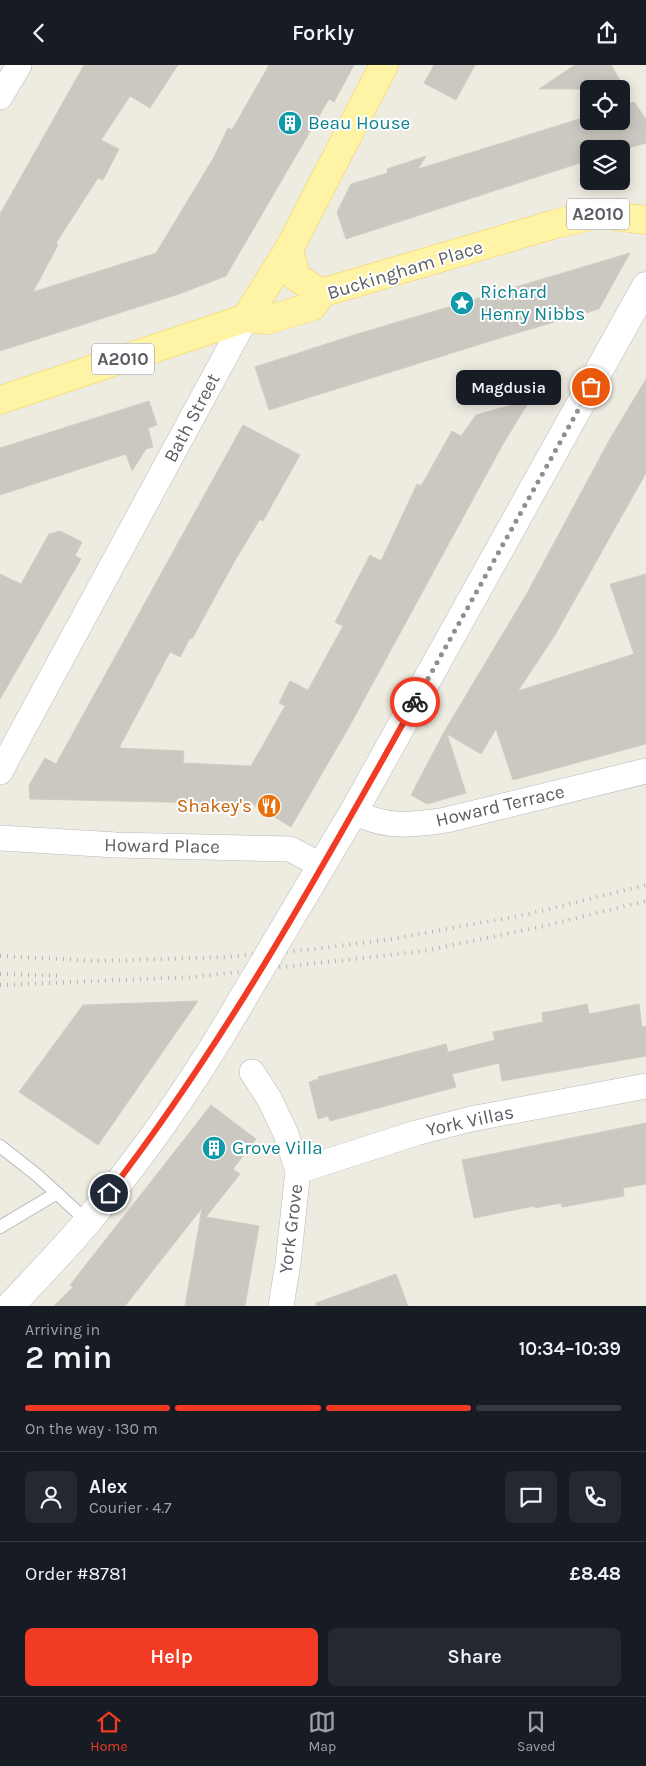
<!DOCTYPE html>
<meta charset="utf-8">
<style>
:root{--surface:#171b24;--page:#242831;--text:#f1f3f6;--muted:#9ea1a6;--line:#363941;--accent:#f13b24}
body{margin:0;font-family:Karla,sans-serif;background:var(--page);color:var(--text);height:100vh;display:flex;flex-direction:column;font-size:19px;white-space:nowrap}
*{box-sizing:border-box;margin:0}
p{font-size:16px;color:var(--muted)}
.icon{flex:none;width:28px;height:28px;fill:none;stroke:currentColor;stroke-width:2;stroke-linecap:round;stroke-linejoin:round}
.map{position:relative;height:1241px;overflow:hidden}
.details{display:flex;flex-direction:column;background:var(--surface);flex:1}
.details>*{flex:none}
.tools{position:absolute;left:580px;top:15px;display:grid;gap:10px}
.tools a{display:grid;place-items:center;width:50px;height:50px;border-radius:8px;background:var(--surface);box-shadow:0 2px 12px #0003;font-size:25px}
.pin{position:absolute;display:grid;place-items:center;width:42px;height:42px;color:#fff;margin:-21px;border:2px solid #fff;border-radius:50%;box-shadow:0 1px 5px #0007}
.courier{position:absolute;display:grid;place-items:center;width:50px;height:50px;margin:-25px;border:4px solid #f13b24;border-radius:50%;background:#fff;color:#222;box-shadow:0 1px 6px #0007}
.bubble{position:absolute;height:35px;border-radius:8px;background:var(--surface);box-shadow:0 2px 12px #0003;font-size:16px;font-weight:600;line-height:35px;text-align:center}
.headline em{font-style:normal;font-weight:600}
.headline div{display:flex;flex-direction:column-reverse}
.headline{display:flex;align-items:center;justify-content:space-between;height:85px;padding:0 25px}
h1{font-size:32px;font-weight:600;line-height:38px}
.bar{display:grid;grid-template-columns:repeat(4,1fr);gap:8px 5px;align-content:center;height:60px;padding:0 25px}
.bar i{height:6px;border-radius:4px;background:var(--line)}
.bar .active{background:var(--accent)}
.bar p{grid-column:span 4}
.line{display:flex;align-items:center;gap:12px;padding:0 25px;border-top:1px solid var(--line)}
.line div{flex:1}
.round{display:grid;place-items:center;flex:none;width:52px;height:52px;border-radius:8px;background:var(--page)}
.button{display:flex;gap:10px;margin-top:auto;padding:10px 25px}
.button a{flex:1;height:58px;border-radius:8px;background:var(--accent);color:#fff;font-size:20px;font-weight:600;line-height:58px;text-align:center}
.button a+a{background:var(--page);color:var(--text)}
header{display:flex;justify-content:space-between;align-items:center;height:65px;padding:0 25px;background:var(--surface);font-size:22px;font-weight:600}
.tab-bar{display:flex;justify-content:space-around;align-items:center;height:70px;border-top:1px solid var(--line);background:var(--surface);font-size:14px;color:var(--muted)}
.tab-bar a{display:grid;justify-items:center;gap:2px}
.tab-bar .active{color:var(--accent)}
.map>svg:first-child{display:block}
.building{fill:#cbc8c1;stroke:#d3cdc0}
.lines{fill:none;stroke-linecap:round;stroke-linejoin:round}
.service-casing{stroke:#b7babf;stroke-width:14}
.minor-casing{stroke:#b7babf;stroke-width:26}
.secondary-casing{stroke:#b7bbc1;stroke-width:29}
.primary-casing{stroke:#f8cf50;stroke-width:29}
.service{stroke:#fff;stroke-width:12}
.minor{stroke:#fff;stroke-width:25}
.secondary{stroke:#fff;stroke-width:28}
.primary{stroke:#fff4a5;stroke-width:28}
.rail{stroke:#b3b4b4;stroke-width:4;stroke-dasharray:1 6;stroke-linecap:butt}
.secondary-bridge-casing{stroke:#b7bbc1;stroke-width:29;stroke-linecap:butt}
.secondary-bridge{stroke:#fff;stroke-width:28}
.done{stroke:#8e8f8f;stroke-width:5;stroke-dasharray:0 9}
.route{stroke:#f13b24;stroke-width:6}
.labels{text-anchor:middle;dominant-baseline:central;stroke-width:4;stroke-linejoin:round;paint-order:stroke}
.shield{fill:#fff;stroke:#8c8e92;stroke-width:1}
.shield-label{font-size:18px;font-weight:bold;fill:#5a5e63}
.culture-label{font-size:19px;fill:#0d838f;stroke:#fff;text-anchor:start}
.street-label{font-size:19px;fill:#5a5e63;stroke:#fff}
.food-label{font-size:19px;fill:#c56008;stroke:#fff;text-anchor:end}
</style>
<header><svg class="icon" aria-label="back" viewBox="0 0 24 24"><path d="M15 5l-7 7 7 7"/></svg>Forkly<svg class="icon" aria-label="share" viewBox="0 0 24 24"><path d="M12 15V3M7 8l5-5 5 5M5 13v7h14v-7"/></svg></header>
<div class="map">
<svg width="646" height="1241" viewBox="0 0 646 1241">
<rect width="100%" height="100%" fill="#eeebe1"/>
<!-- building -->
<g class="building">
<polygon points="84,0 178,0 150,43 130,31 101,75 119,84 103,115 98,113 56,178 58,180 33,227 156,188 214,92 228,63 232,65 269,0 354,0 334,37 329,34 226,211 179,229 0,286 0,149"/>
<polygon points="434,0 475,0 456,35 424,18"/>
<polygon points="575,0 611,0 625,24 539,24"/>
<polygon points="634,37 646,54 646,78 621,85 589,84 589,95 346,174 337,147 351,119 388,108 387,104 426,91 418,104 589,51 589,56 621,56 621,41"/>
<polygon points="630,188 599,244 500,273 269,345 255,302 354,270"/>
<polygon points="646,314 646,408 555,570 518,626 634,589 610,519 646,509 646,679 513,715 496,664 481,689 447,669 466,728 427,739 411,730 444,667 526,530 611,372"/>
<polygon points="530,335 503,379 349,662 291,762 253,739 30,734 29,720 45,693 56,699 243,360 300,390 263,456 260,454 233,499 192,574 190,573 180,592 170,587 119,683 184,686 183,698 251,701 285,641 279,638 290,616 308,625 343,561 335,557 370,490 381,496 417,419 421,421 452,366 461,371 476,350"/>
<polygon points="149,336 157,360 148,363 153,382 146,384 132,406 126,389 0,430 0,383"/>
<polygon points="60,466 82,477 75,491 81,494 0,634 0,509 21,519 49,469"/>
<polygon points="198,936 98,1080 19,1027 83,940"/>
<polygon points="587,939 589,949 639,939 642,962 646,961 646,991 502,1016 499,998 452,1009 456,1022 330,1056 328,1051 318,1054 309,1017 319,1014 318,1012 446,979 448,987 495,975 493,967 543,957 542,948"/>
<polygon points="211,1040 256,1074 233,1104 240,1109 206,1152 259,1161 245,1241 185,1241 202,1143 125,1241 54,1241 73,1222 70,1220"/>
<polygon points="646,1058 646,1119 623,1123 624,1131 562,1142 561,1138 535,1143 534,1141 474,1153 462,1095"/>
<polygon points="396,1209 408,1241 316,1241 316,1238"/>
</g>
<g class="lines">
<!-- service casing -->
<g class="service-casing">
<g id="service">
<polyline points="0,1081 38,1111 87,1156"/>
<polyline points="0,1162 57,1128"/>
</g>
</g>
<!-- minor casing -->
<g class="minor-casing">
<g id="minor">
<polyline points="0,32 19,0"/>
<polyline points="0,707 246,253"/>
<path d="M354,746C383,764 414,760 446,755L646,706"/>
<polyline points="0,773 116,780 290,784 321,800"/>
<polyline points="252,1007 270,1035 286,1069 298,1106 288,1198 281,1241"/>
<polyline points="298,1106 416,1068 471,1054 646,1021"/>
</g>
</g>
<!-- secondary casing -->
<g class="secondary-casing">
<g id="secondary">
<polyline points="303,832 354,746 646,221"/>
<path d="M10,1241C36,1213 63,1186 87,1157C144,1089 196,1014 240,938"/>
</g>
</g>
<!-- primary casing -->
<g class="primary-casing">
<g id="primary">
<polyline points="289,184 296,212 321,228"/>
<polyline points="246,253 289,184 384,0"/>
<polyline points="0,335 246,253 267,255 313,241 321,228 552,160 599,149 646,155"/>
</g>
</g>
<!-- service -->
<use href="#service" class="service"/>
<!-- minor -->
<use href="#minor" class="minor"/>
<!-- secondary -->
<use href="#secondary" class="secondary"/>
<!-- primary -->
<use href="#primary" class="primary"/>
<!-- rail -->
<g class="rail">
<polyline points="0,891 99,896 224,892 315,884 392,874 529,849 646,820"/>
<polyline points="0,909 60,911"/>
<polyline points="0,920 193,912 424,886 544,861 646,836"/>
</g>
<!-- secondary-bridge casing -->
<g class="secondary-bridge-casing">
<polyline id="secondary-bridge" points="240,938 303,832"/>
</g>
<!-- secondary-bridge -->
<use href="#secondary-bridge" class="secondary-bridge"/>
</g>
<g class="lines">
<!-- done -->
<polyline class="done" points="415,637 591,322"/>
<!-- route -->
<path class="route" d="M109,1128C227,975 321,805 415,637"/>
</g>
<!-- icons -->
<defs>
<g id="building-disc" transform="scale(1.25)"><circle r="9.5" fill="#0f9aa8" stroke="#fff"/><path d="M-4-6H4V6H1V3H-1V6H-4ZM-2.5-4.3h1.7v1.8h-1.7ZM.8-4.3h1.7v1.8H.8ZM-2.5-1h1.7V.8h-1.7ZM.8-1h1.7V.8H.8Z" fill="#fff"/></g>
<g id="sight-disc" transform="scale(1.25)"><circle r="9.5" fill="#0f9aa8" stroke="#fff"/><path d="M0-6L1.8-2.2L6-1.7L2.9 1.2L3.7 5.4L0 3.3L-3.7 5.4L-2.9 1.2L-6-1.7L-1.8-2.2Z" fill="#fff"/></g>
<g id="restaurant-disc" transform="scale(1.25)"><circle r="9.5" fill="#e8710a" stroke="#fff"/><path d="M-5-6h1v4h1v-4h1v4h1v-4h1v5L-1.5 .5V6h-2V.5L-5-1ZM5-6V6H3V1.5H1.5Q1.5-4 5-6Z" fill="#fff"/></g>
</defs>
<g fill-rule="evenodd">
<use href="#building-disc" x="290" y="58"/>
<use href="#sight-disc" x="462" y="238"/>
<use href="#restaurant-disc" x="269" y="741"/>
<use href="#building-disc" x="214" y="1083"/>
</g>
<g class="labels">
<!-- shield labels -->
<g class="shield">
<rect x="567" y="133.5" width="62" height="31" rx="4"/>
<rect x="92" y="278.5" width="62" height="31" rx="4"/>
</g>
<g class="shield-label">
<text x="598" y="149">A2010</text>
<text x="123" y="294">A2010</text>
</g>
<!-- culture labels -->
<g class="culture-label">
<text x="308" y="58">Beau House</text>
<text x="480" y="227">Richard<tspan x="480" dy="22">Henry Nibbs</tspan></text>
<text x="232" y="1083">Grove Villa</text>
</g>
<!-- street labels -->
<g class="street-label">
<text transform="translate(405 205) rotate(-17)">Buckingham Place</text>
<text transform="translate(192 353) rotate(-62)">Bath Street</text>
<text transform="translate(500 741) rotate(-13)">Howard Terrace</text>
<text transform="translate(162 781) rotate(1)">Howard Place</text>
<text transform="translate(470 1056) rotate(-12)">York Villas</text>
<text transform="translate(291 1164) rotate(-83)">York Grove</text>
</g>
<!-- food labels -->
<g class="food-label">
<text x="252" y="741">Shakey's</text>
</g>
</g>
</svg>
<div class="tools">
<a><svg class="icon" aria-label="locate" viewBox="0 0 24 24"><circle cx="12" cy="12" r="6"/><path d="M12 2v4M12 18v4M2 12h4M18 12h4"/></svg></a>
<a><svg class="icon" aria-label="layers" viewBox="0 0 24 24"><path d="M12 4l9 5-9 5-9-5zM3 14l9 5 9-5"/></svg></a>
</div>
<div class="pin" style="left:591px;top:322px;background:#ea580c"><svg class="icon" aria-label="bag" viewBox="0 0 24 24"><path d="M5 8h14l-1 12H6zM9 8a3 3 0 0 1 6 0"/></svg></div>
<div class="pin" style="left:109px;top:1128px;background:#1f2937"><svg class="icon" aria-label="home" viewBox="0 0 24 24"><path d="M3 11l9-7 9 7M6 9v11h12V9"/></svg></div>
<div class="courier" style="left:415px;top:637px"><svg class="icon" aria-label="bike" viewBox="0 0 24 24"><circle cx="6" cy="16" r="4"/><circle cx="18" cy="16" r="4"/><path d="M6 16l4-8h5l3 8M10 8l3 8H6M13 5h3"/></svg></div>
<div class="bubble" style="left:456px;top:305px;width:105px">Magdusia</div>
</div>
<section class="details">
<div class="headline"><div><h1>2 min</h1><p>Arriving in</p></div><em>10:34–10:39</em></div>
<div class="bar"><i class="active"></i><i class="active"></i><i class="active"></i><i></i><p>On the way · 130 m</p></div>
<div class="line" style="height:90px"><a class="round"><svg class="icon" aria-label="person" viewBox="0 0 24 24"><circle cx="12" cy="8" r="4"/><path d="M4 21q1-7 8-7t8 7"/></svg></a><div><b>Alex</b><p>Courier · 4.7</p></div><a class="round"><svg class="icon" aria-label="chat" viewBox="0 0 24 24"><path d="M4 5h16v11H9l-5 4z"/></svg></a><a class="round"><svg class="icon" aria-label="phone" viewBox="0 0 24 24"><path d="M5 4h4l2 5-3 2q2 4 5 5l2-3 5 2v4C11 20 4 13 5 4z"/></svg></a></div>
<div class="line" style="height:65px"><div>Order #8781</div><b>£8.48</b></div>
<div class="button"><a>Help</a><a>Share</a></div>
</section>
<nav class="tab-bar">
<a class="active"><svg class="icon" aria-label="home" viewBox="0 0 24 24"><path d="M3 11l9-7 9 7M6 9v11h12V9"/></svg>Home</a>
<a><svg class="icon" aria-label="map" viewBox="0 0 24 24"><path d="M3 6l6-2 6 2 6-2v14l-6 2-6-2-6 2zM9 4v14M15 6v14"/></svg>Map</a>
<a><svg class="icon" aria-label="saved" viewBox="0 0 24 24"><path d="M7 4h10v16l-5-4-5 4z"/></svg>Saved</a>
</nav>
